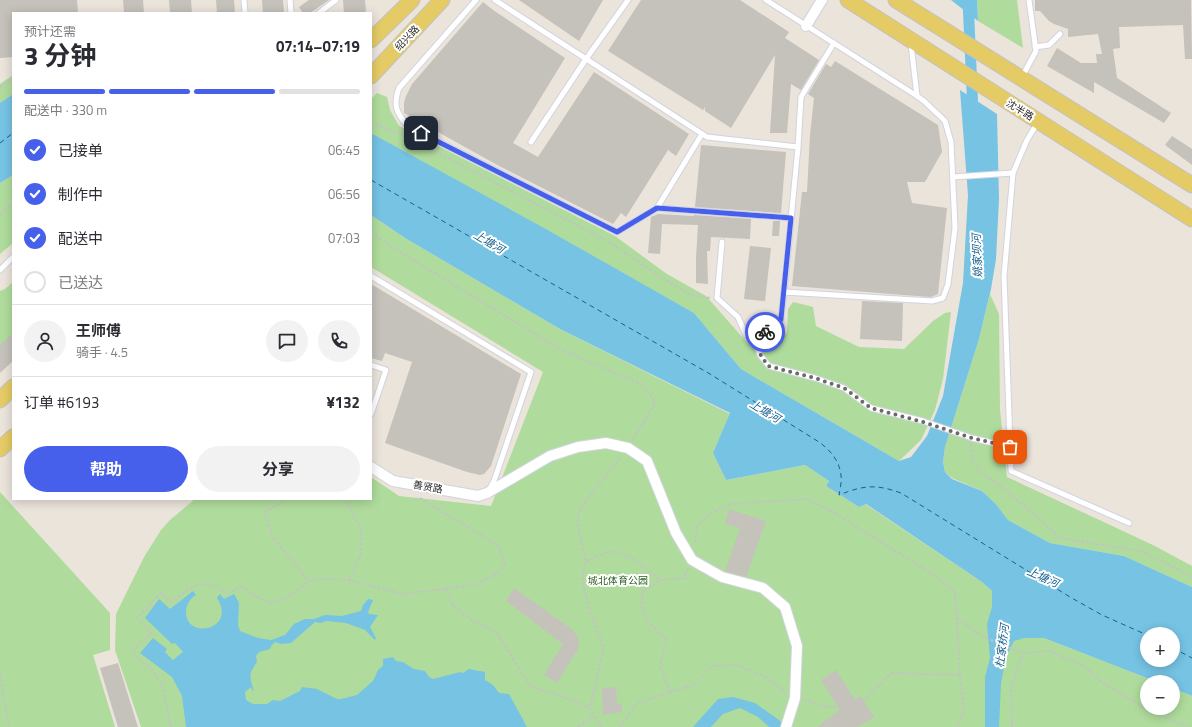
<!DOCTYPE html>
<html lang="zh">
<meta charset="utf-8">
<style>
:root{--surface:#fff;--page:#f2f2f3;--text:#2b2b33;--muted:#7c7c81;--line:#e1e1e2;--accent:#4760eb}
body{margin:0;font-family:"Titillium Web","Noto Sans SC",sans-serif;background:var(--page);color:var(--text);height:100vh;display:flex;flex-direction:column;font-size:15px;white-space:nowrap}
*{box-sizing:border-box;margin:0}
p{font-size:13px;color:var(--muted)}
.icon{flex:none;width:22px;height:22px;fill:none;stroke:currentColor;stroke-width:2;stroke-linecap:round;stroke-linejoin:round}
.map{position:relative;flex:1;overflow:hidden}
.sheet{position:absolute;left:12px;top:12px;width:360px;height:488px;display:flex;flex-direction:column;background:var(--surface);border-radius:0px;box-shadow:0 2px 10px #0003}
.sheet>*{flex:none}
.tools{position:absolute;left:1140px;top:627px;display:grid;gap:8px}
.tools a{display:grid;place-items:center;width:40px;height:40px;border-radius:50%;background:var(--surface);box-shadow:0 2px 10px #0003;font-size:20px}
.pin{position:absolute;display:grid;place-items:center;width:34px;height:34px;color:#fff;margin:-17px;border-radius:8px;box-shadow:0 2px 6px #0006}
.courier{position:absolute;display:grid;place-items:center;width:40px;height:40px;margin:-20px;border:3px solid #4760eb;border-radius:50%;background:#fff;color:#222;box-shadow:0 1px 5px #0007}
.overview em{font-style:normal;font-weight:700}
.overview div{display:flex;flex-direction:column-reverse}
.overview{display:flex;align-items:center;justify-content:space-between;height:68px;padding:0 12px}
h1{font-size:26px;font-weight:700;line-height:30px}
.bar{display:grid;grid-template-columns:repeat(4,1fr);gap:6px 4px;align-content:center;height:48px;padding:0 12px}
.bar i{height:5px;border-radius:3px;background:var(--line)}
.bar .on{background:var(--accent)}
.bar p{grid-column:span 4}
.line{display:flex;align-items:center;gap:10px;padding:0 12px;border-top:1px solid var(--line)}
.line div{flex:1}
.round{display:grid;place-items:center;flex:none;width:42px;height:42px;border-radius:21px;background:var(--page)}
ol{padding:0 12px;list-style:none}
li{display:flex;align-items:center;gap:12px;height:44px}
li p{margin-inline-start:auto}
li .icon{padding:4px;border-radius:50%;background:var(--accent);color:#fff;stroke-width:4}
li:last-child{color:var(--muted)}
li i{width:22px;height:22px;border:2px solid var(--line);border-radius:50%}
.action{display:flex;gap:8px;margin-top:auto;padding:8px 12px}
.action a{flex:1;height:46px;border-radius:24px;background:var(--accent);color:#fff;font-size:16px;font-weight:700;line-height:46px;text-align:center}
.action a+a{background:var(--page);color:var(--text)}
.map>svg:first-child{display:block}
.green{fill:#afdc9c}
.water{fill:#76c3e4;fill-rule:evenodd}
.lines{fill:none;stroke-linecap:round;stroke-linejoin:round}
.canal{stroke:#76c3e4;stroke-width:11}
.ferry{stroke:#18618d;stroke-width:1;stroke-dasharray:5 4;stroke-linecap:butt}
.building{fill:#c5c1bb}
.service-casing{stroke:#d1d3e0;stroke-width:7}
.minor-casing{stroke:#d1d3e0;stroke-width:12}
.primary-casing{stroke:#c3c3c3;stroke-width:17}
.path{stroke:#c3c3c3;stroke-width:2;stroke-dasharray:3 2;stroke-linecap:butt}
.service{stroke:#fff;stroke-width:5}
.minor{stroke:#fff;stroke-width:10}
.primary{stroke:#e5cb65;stroke-width:15}
.done{stroke:#6c6a67;stroke-width:4;stroke-dasharray:0 7.2}
.route{stroke:#4760eb;stroke-width:5}
.labels{text-anchor:middle;dominant-baseline:central;stroke-width:4;stroke-linejoin:round;paint-order:stroke}
.street-label{font-size:10px;fill:#282828;stroke:#fff}
.park-label{font-size:10px;fill:#2a5f1f;stroke:#fff}
.water-label{font-size:11px;font-style:italic;fill:#18618d;stroke:#fff}
</style>
<div class="map">
<svg width="1192" height="727" viewBox="0 0 1192 727">
<rect width="100%" height="100%" fill="#eae4db"/>
<!-- green -->
<g class="green">
<polygon points="977,0 1017,0 1023,48 978,21"/>
<polygon points="13,75 13,94 0,103 0,84"/>
<polygon points="377,93 387,97 390,110 399,126 615,236 667,274 706,296 751,347 774,345 787,332 788,309 793,302 813,307 816,326 859,347 904,349 933,321 945,313 951,312 943,379 935,410 921,440 899,461 741,369 694,313 371,133 371,99"/>
<polygon points="13,175 13,243 0,254 0,183"/>
<polygon points="371,215 405,238 560,329 730,414 713,453 726,480 805,465 829,481 826,486 859,507 865,504 982,582 1044,638 1157,682 1147,682 1147,708 1173,708 1173,688 1192,696 1192,727 141,727 115,650 116,614 144,557 161,530 170,520 195,499 371,499 371,477 399,496 491,506 543,372 371,267"/>
<polygon points="13,282 13,343 0,356 0,291 5,289"/>
<polygon points="990,294 999,314 1000,410 1007,477 1153,545 1192,566 1192,587 1124,556 1050,543 1008,520 996,504 982,491 952,478 945,472 943,462 945,447 979,339"/>
<polygon points="0,492 110,613 110,650 93,655 115,727 0,727"/>
</g>
<!-- water -->
<g class="water">
<polygon points="951,0 977,0 978,21"/>
<path d="M960,90L997,114L999,199L996,259L991,289L979,339L945,447L943,462L945,472L952,479L982,491L996,504L1008,520L1050,543L1124,556L1192,587V696L1173,688V682H1157L1044,638H1024L1014,641L1006,657L1001,683L999,727H985V677L990,658L987,624L992,607V591L982,582L866,504L859,507L826,486L829,481L805,465L726,480L713,453L730,413L560,329L405,238L371,215V133L544,228L694,313L741,369L899,461L911,457L927,436L943,396L963,283L968,195ZM1147,634H1173V660H1147Z"/>
<polygon points="13,94 13,175 0,183 0,103"/>
<path d="M193,591L196,595C191,598 187,603 186,610C184,641 238,630 217,598L220,594L224,599L234,594L239,603L238,625L240,631L258,638L271,640L285,635L294,624L305,619H314L325,615L342,616L361,611L363,605L368,599L373,600L368,612L369,614L378,615L370,627L376,638L375,640L365,630L346,623L326,621L321,623L315,622L291,643L281,644L275,642L271,646L270,649L259,652L256,656L257,662C253,668 249,673 251,681C252,686 254,687 253,692L251,687L245,692L246,700L253,704H267L273,700L280,701L300,691L302,687L317,689L337,699H341L357,695L373,681L378,670L383,666V659L393,657L396,661L403,662L414,669L425,671L429,677L433,679L460,672L463,673L469,669L485,672V680L493,685L499,693L509,694L527,727H186L182,696L172,677L140,653L153,638L167,649L165,652L173,660L183,652L175,643L172,644L145,618L159,599L170,609Z"/>
<polygon points="733,697 755,703 779,720 787,727 769,727 758,717 740,708 723,714 711,727 693,727 718,699"/>
</g>
<g class="lines">
<!-- canal -->
<polyline class="canal" points="968,0 973,112"/>
<!-- ferry -->
<g class="ferry">
<polyline points="0,143 13,133"/>
<path d="M371,180L710,374L819,442C830,450 840,461 841,476C842,481 840,489 839,495C864,485 876,484 901,493L1070,597L1102,615L1147,635"/>
<polyline points="1173,648 1192,658"/>
</g>
</g>
<!-- building -->
<g class="building">
<polygon points="0,0 77,0 78,13 13,13 13,57 0,58"/>
<polygon points="123,0 143,0 144,13 124,13"/>
<polygon points="169,0 191,0 192,13 170,13"/>
<polygon points="216,0 234,0 235,13 217,13"/>
<polygon points="262,0 283,0 284,13 263,13"/>
<polygon points="309,0 329,0 310,13 303,13 299,7"/>
<polygon points="343,0 365,0 366,13 344,13"/>
<polygon points="519,0 603,0 579,41"/>
<polygon points="641,0 740,0 789,32 785,38 819,60 801,90 791,84 787,133 770,133 775,55 731,128 705,111 705,107 703,110 608,51"/>
<polygon points="1035,0 1191,0 1192,59 1185,59 1183,25 1119,27 1120,48 1113,49 1117,78 1171,113 1164,123 1094,82 1094,93 1047,66 1057,48 1081,63 1097,63 1096,54 1102,54 1098,34 1068,37 1068,29 1054,24 1049,21 1040,11 1035,11"/>
<polygon points="483,2 493,10 565,58 513,143 538,157 594,72 689,134 676,156 668,150 626,217 621,213 613,224 499,166 404,113 404,103 406,96 412,84"/>
<polygon points="835,61 938,125 942,152 925,182 907,182 912,203 947,208 938,294 931,297 904,295 792,286 802,192 807,192 810,135 814,98 808,94 826,64 831,67"/>
<polygon points="1172,136 1192,149 1192,165 1165,145"/>
<polygon points="701,145 786,152 781,213 695,207"/>
<polygon points="658,214 694,216 694,215 751,219 750,239 711,237 710,251 707,251 708,284 696,283 696,258 698,225 662,224 660,254 648,253 651,217"/>
<polygon points="773,221 780,221 779,236 772,236"/>
<polygon points="750,246 771,248 765,301 744,299"/>
<polygon points="371,284 521,374 491,466 484,474 480,475 467,472 385,443 412,362 385,353 382,361 371,358"/>
<polygon points="862,301 903,303 902,341 860,339"/>
<polygon points="13,333 13,361 0,373 0,345"/>
<polygon points="729,509 766,521 746,577 725,571 740,528 725,524"/>
<polygon points="514,588 573,630 576,634 579,642 578,649 557,683 544,675 563,644 506,601"/>
<polygon points="118,663 138,727 118,727 100,668"/>
<polygon points="836,670 855,700 860,696 874,717 858,727 817,727 840,710 821,680"/>
<polygon points="616,687 617,704 622,704 622,712 603,715 602,688"/>
</g>
<g class="lines">
<!-- service casing -->
<g class="service-casing">
<g id="service">
<polyline points="244,0 245,13"/>
<polyline points="290,0 291,13"/>
<path d="M476,0L399,88C393,105 396,113 408,126L617,232L657,208L702,134"/>
<polyline points="495,0 707,137 798,147"/>
<polyline points="766,0 917,96 924,101 945,121 951,142 955,228 948,284 943,298 932,301 784,292 798,147 801,97 834,43"/>
<polyline points="319,13 336,0"/>
<polyline points="911,44 917,96"/>
<polyline points="1035,47 1049,45 1060,34"/>
<polyline points="1022,77 1036,51 1029,0"/>
<polyline points="1038,122 1027,140 1013,173 1004,276 1011,471 1129,523"/>
<polyline points="531,142 586,59 628,0"/>
<polyline points="953,177 1013,173"/>
<polyline points="657,208 791,218"/>
<polyline points="722,242 717,298 738,317 746,335 765,332 775,329 781,319 784,292"/>
<polyline points="0,270 13,257"/>
<polyline points="371,276 531,372 494,481 489,490"/>
<polyline points="752,334 760,355 769,366 815,378 844,388 871,408 923,421 972,438 1010,447"/>
<polyline points="371,365 386,370 371,414"/>
</g>
</g>
<!-- minor casing -->
<g class="minor-casing">
<g id="minor">
<polyline points="806,26 822,0"/>
<polyline points="371,467 393,481 478,496 487,493 550,456 578,447 606,443 628,448 647,461 676,533 692,560 722,577 763,588 785,607 797,646 795,698 786,727"/>
</g>
</g>
<!-- primary casing -->
<g class="primary-casing">
<g id="primary">
<polyline points="848,0 1192,219"/>
<polyline points="896,0 1192,185"/>
<polyline points="371,40 412,0"/>
<polyline points="371,76 442,0"/>
<polyline points="0,400 13,387"/>
<polyline points="0,449 13,437"/>
</g>
</g>
<!-- path -->
<g class="path">
<polyline points="0,87 13,79"/>
<polyline points="371,123 402,134 609,242 669,282 691,295 710,298"/>
<polyline points="0,214 13,204"/>
<polyline points="371,232 387,244 563,351 644,385 655,402 633,440"/>
<polyline points="971,444 971,449 973,461 981,472 1014,497 1061,538 1141,551 1192,577"/>
<polyline points="282,499 281,503 265,512 273,538 309,581"/>
<polyline points="342,499 347,503 361,527 361,554 349,580"/>
<polyline points="695,543 697,526 707,516 729,504 807,499 833,512 934,575 955,592 960,675 964,710 958,727"/>
<polyline points="586,561 610,551 632,558 660,580"/>
<polyline points="445,589 454,607 474,621 497,633 530,686 567,698 590,708"/>
<polyline points="957,618 984,637 1013,649 1023,653 1048,651 1083,665 1100,681 1155,714 1188,727"/>
<polyline points="0,674 9,727"/>
<polyline points="670,692 660,665 667,640 648,622 641,604 643,591 660,580 684,578 688,569"/>
<polyline points="804,700 832,708 866,699 891,673 960,675"/>
<path d="M171,727L162,685L151,668L136,658L133,648L152,634L137,618L161,593L171,603C190,587 204,575 227,594L241,586L254,596L271,603L285,599L309,581L322,579L349,580L402,594L475,585L498,573L505,565L499,546L418,497"/>
<polyline points="578,727 594,715"/>
<polyline points="601,727 590,708 604,647 590,612 582,579 586,561 577,522 581,507 621,457"/>
<polyline points="620,727 636,704 670,692 694,685 711,666 736,665 760,674 786,692"/>
<polyline points="1012,727 1011,688 1023,653"/>
</g>
<!-- service -->
<use href="#service" class="service"/>
<!-- minor -->
<use href="#minor" class="minor"/>
<!-- primary -->
<use href="#primary" class="primary"/>
</g>
<g class="lines">
<!-- done -->
<polyline class="done" points="765,332 752,334 760,354 768,366 815,378 844,388 871,408 923,422 972,438 1010,447"/>
<!-- route -->
<polyline class="route" points="421,133 617,232 657,208 791,218 781,319 775,329 765,332"/>
</g>
<g class="labels">
<!-- street labels -->
<g class="street-label">
<text transform="translate(407 38) rotate(-47)">绍兴路</text>
<text transform="translate(1020 110) rotate(32)">沈半路</text>
<text transform="translate(428 487) rotate(10)">善贤路</text>
</g>
<!-- park labels -->
<g class="park-label">
<text x="618" y="580">城北体育公园</text>
</g>
<!-- water labels -->
<g class="water-label">
<text transform="translate(489 242) rotate(31)">上塘河</text>
<text transform="translate(977 256) rotate(-92)">姚家坝河</text>
<text transform="translate(765 411) rotate(31)">上塘河</text>
<text transform="translate(1043 577) rotate(24)">上塘河</text>
<text transform="translate(1002 646) rotate(-83)">杜家桥河</text>
</g>
</g>
</svg>
<div class="tools">
<a>+</a>
<a>−</a>
</div>
<div class="pin" style="left:1010px;top:447px;background:#ea580c"><svg class="icon" aria-label="bag" viewBox="0 0 24 24"><path d="M5 8h14l-1 12H6zM9 8a3 3 0 0 1 6 0"/></svg></div>
<div class="pin" style="left:421px;top:133px;background:#1f2937"><svg class="icon" aria-label="home" viewBox="0 0 24 24"><path d="M3 11l9-7 9 7M6 9v11h12V9"/></svg></div>
<div class="courier" style="left:765px;top:332px"><svg class="icon" aria-label="bike" viewBox="0 0 24 24"><circle cx="6" cy="16" r="4"/><circle cx="18" cy="16" r="4"/><path d="M6 16l4-8h5l3 8M10 8l3 8H6M13 5h3"/></svg></div>
<section class="sheet">
<div class="overview"><div><h1>3 分钟</h1><p>预计还需</p></div><em>07:14–07:19</em></div>
<div class="bar"><i class="on"></i><i class="on"></i><i class="on"></i><i></i><p>配送中 · 330 m</p></div>
<ol>
<li><svg class="icon" aria-label="check" viewBox="0 0 24 24"><path d="M5 12l5 5 9-10"/></svg>已接单<p>06:45</p></li>
<li><svg class="icon" aria-label="check" viewBox="0 0 24 24"><path d="M5 12l5 5 9-10"/></svg>制作中<p>06:56</p></li>
<li><svg class="icon" aria-label="check" viewBox="0 0 24 24"><path d="M5 12l5 5 9-10"/></svg>配送中<p>07:03</p></li>
<li><i></i>已送达</li>
</ol>
<div class="line" style="height:72px"><a class="round"><svg class="icon" aria-label="person" viewBox="0 0 24 24"><circle cx="12" cy="8" r="4"/><path d="M4 21q1-7 8-7t8 7"/></svg></a><div><b>王师傅</b><p>骑手 · 4.5</p></div><a class="round"><svg class="icon" aria-label="chat" viewBox="0 0 24 24"><path d="M4 5h16v11H9l-5 4z"/></svg></a><a class="round"><svg class="icon" aria-label="phone" viewBox="0 0 24 24"><path d="M5 4h4l2 5-3 2q2 4 5 5l2-3 5 2v4C11 20 4 13 5 4z"/></svg></a></div>
<div class="line" style="height:52px"><div>订单 #6193</div><b>¥132</b></div>
<div class="action"><a>帮助</a><a>分享</a></div>
</section>
</div>
